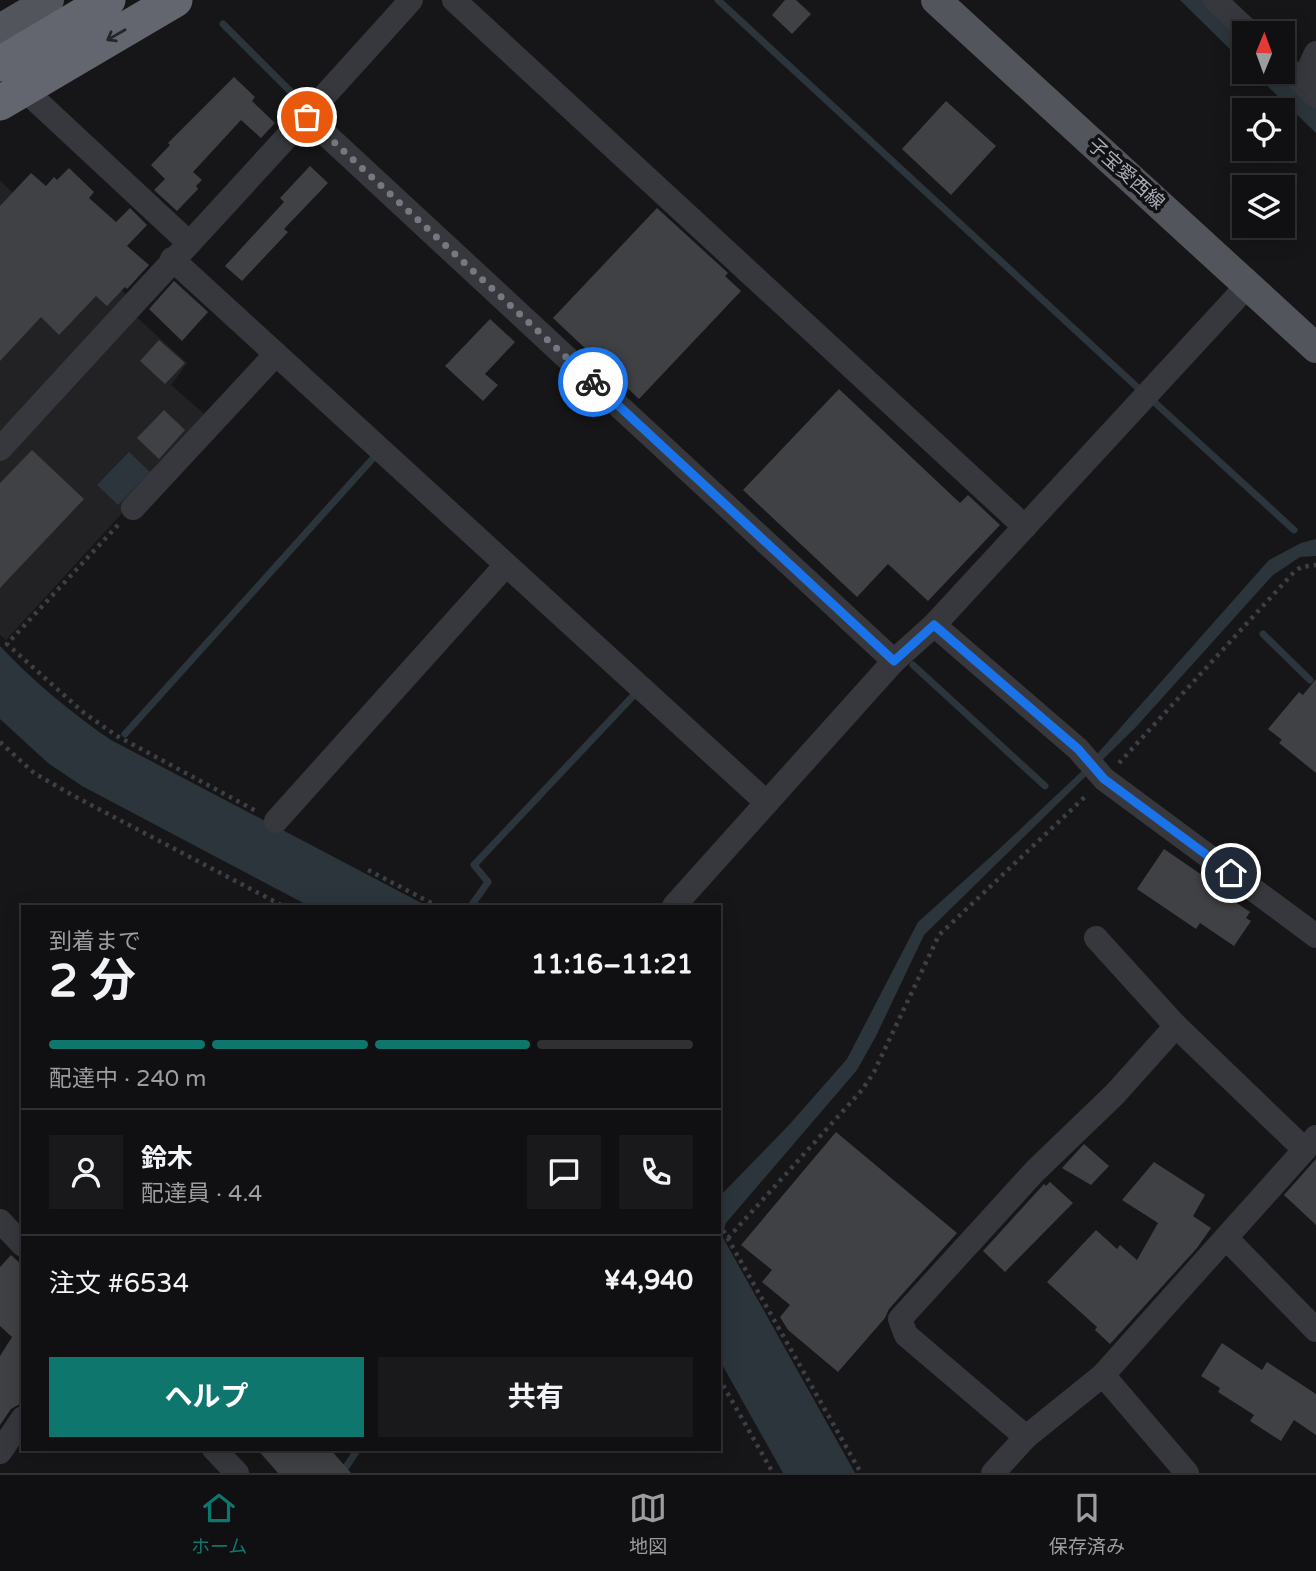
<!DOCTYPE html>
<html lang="ja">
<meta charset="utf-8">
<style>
:root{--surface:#101012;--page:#19191b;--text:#f1f3f6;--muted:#9c9d9f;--line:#303032;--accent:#0f766e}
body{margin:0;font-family:"Varela Round","Noto Sans JP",sans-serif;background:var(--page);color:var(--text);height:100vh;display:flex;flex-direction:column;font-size:26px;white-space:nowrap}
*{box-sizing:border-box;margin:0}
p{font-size:23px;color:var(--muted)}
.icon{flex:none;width:38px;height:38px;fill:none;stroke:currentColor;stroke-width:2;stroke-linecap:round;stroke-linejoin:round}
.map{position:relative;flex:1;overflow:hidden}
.panel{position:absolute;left:21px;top:905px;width:700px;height:546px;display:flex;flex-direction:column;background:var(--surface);border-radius:0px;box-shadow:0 4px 18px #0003,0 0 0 2px var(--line)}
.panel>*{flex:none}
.needle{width:46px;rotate:1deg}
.buttons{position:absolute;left:1232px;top:21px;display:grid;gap:14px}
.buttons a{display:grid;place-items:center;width:63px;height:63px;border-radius:0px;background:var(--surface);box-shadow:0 4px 18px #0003,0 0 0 2px var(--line);font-size:35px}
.pin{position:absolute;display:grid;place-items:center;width:60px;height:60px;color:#fff;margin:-30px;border:4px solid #fff;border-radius:50%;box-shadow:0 2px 7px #0007}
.courier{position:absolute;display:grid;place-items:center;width:70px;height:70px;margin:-35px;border:5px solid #1a73e8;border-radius:50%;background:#fff;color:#222;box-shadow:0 2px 9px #0007}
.overview em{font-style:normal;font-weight:700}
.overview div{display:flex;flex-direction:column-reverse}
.overview{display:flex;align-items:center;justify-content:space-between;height:119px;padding:0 28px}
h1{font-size:46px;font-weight:700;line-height:52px}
.bar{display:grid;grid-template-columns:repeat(4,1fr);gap:10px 7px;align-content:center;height:84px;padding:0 28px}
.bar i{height:9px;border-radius:5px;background:var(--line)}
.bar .active{background:var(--accent)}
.bar p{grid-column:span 4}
.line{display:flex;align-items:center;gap:18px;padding:0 28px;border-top:2px solid var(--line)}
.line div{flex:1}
.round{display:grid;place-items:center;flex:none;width:74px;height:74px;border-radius:0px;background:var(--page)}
.action{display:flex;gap:14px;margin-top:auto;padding:14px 28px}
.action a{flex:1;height:80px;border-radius:0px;background:var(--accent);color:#fff;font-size:28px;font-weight:700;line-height:80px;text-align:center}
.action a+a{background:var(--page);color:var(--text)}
.dock{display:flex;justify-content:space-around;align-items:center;height:98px;border-top:2px solid var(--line);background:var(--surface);font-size:19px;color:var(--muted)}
.dock a{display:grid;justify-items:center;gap:4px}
.dock .active{color:var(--accent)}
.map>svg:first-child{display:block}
.built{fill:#222225}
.water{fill:#2c353c}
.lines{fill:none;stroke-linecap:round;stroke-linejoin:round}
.stream{stroke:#2c353c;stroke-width:7}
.building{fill:#404145}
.path{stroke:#3d3f44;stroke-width:4.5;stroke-dasharray:3.5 5;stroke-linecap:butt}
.minor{stroke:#37383d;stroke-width:24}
.major{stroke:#53555c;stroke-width:30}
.highway{stroke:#63666e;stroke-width:35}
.highway-bridge{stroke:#63666e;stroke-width:35}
.oneway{stroke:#26262a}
.done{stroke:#757880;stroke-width:7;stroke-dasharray:0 12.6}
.route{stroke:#1a73e8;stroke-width:9}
.labels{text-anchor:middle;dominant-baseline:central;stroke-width:7;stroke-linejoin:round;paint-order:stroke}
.street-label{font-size:19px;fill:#a8adb8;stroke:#111113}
</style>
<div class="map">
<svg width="1316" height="1473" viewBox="0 0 1316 1473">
<rect width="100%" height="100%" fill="#161618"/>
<!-- built -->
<g class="built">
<polygon points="0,181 131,299 0,442"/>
<polygon points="131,312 187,363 171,385 209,418 6,640 0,635 0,457"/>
</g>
<!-- water -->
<g class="water">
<polygon points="1180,0 1203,0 1244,39 1244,63"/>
<polygon points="1253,72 1279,72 1316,107 1316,133"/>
<polygon points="129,452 150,472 118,505 97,485"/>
<polygon points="1316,539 1316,556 1300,557 1273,575 1136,727 924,935 876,1036 857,1070 726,1223 722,1236 855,1473 783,1473 719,1359 719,1197 788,1126 847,1059 918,922 996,852 1082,771 1269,560 1301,543"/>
<path d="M0,646C33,681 71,713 111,740L427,906H309L82,786L48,763L0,719Z"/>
</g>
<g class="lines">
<!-- stream -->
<g class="stream">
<polyline points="718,0 1137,387"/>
<polyline points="223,24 301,102"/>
<polyline points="1152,400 1294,530"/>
<polyline points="1263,634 1310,680"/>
<polyline points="913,665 1045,786"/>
<polyline points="125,734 376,455"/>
<polyline points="471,906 488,882 474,865 633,696"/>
<polyline points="342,1473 358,1449"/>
</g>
</g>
<!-- building -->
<g class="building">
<polygon points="785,0 796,0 811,14 792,34 772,15"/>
<polygon points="234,77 255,97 252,101 275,123 261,138 241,120 193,172 202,180 196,186 198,189 177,211 154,190 165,179 151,165 170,145 168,143"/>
<polygon points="946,101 996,146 951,195 902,149"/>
<polygon points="310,166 328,183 284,229 288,232 242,281 225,266 284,202 280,198"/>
<polygon points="69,168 94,192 89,198 116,222 130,208 147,225 127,246 149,265 127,289 125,287 107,306 96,296 59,335 41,317 0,361 0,206 31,173 46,186 54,177 57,180"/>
<polygon points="657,208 728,273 725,276 741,291 639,399 553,318"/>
<polygon points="174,281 208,312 182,341 149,309"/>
<polygon points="490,319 515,342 485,374 498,385 483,401 445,366"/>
<polygon points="159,340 185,363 165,384 140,361"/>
<polygon points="839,389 960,503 968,495 1000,525 928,601 888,564 857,597 743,490"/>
<polygon points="164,410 185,430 159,459 137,438"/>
<polygon points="32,450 84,499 0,588 0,483"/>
<polygon points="1316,679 1316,773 1279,743 1282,740 1268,729 1299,692 1303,695"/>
<polygon points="1164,849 1199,873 1203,875 1207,873 1226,888 1222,893 1250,912 1246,918 1251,921 1234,946 1200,923 1196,929 1137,889"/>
<polygon points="836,1132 957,1233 889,1309 885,1318 838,1372 788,1330 780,1317 790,1305 762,1282 772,1270 741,1245"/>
<polygon points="1084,1144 1109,1166 1091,1185 1062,1168"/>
<polygon points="1316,1159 1316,1225 1284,1195"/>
<polygon points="1154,1162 1205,1195 1193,1216 1211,1228 1197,1248 1110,1344 1095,1330 1097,1327 1047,1282 1096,1230 1117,1249 1120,1245 1137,1260 1158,1223 1122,1200"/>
<polygon points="1050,1182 1073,1203 1005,1272 983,1251 1044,1184 1046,1186"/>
<polygon points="11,1255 23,1266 23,1402 11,1409 0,1425 0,1356 12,1337 0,1326 0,1267"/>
<polygon points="1222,1343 1262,1370 1267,1362 1316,1394 1316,1435 1294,1420 1281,1441 1250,1421 1254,1415 1218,1392 1220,1388 1201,1376"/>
<polygon points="257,1449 330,1449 351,1473 278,1473"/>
</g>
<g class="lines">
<!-- path -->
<g class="path">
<polyline points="118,525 7,644 84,713 117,736 256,811"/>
<polyline points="0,742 34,773 74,796 283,906"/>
<polyline points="1119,763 1294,572 1301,567 1316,565"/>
<polyline points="368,870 437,906"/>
<polyline points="719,1223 861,1473"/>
<polyline points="728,1238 862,1090 874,1072 939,935 1088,794"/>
<polyline points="719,1378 773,1473"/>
</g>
<!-- minor -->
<g class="minor">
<polyline points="454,0 1025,527"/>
<polyline points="1215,0 1250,33"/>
<polyline points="1283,64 1316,96"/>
<polyline points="14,80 188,242"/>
<polyline points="1302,83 1316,53"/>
<polyline points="307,117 894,661"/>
<polyline points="172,259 767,803"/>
<path d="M0,449C137,299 276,151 411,0"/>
<polyline points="133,508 276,354"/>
<polyline points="934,625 1078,749 1104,779 1316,936"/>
<polyline points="276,821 506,565"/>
<polyline points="674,906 894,661 934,625 1248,285"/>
<polyline points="1096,938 1176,1026 1304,1149"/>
<polyline points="0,1221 23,1245"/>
<polyline points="1226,1238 1316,1330"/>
<polyline points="1026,1437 906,1335 900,1319 1035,1171 1115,1094 1176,1026"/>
<polyline points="214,1449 237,1473"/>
<polyline points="0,1452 23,1418"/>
<polyline points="993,1473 1026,1437 1103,1375"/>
<polyline points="1187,1473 1103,1375 1316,1137"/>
</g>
<!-- major -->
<g class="major">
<polyline points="936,0 1316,348"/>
<polyline points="0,29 49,0"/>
</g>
<!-- highway -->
<polyline class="highway" points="0,64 108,0"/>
<!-- highway-bridge -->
<polyline class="highway-bridge" points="0,103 175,0"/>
</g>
<!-- one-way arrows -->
<defs><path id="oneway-shaft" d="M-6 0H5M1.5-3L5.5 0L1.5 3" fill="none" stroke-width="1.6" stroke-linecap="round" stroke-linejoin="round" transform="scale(1.75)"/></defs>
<use class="oneway" href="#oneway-shaft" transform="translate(116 35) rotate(150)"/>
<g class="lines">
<!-- done -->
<polyline class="done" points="307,117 593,382"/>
<!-- route -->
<polyline class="route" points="593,382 894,661 934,625 1078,749 1104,779 1231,873"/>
</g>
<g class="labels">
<!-- street labels -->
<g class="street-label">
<text transform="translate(1126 174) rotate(42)">子宝愛西線</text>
</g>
</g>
</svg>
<div class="buttons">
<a><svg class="needle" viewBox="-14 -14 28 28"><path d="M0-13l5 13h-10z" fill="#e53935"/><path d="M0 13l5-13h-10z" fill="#9c9d9f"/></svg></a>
<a><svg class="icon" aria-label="locate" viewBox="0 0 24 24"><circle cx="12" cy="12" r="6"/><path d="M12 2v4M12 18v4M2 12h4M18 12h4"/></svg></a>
<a><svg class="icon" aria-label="layers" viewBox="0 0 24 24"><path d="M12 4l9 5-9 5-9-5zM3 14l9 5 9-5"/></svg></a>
</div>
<div class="pin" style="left:307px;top:117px;background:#ea580c"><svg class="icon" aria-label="bag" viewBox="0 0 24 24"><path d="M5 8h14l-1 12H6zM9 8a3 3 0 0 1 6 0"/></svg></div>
<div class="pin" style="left:1231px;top:873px;background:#1f2937"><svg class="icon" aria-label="home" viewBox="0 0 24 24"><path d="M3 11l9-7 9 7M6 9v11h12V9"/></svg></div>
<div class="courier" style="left:593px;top:382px"><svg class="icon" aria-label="bike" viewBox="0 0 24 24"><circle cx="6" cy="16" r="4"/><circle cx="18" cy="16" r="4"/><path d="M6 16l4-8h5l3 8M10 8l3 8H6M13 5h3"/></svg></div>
<section class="panel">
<div class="overview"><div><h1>2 分</h1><p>到着まで</p></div><em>11:16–11:21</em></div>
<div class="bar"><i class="active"></i><i class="active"></i><i class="active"></i><i></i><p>配達中 · 240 m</p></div>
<div class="line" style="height:126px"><a class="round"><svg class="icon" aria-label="person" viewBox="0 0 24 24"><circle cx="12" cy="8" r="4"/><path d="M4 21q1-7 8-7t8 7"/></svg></a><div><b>鈴木</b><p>配達員 · 4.4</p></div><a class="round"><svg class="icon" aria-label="chat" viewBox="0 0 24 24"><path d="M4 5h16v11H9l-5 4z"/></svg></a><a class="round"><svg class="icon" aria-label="phone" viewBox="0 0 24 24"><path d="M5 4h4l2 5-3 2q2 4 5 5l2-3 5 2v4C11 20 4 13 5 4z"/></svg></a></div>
<div class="line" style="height:91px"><div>注文 #6534</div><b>¥4,940</b></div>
<div class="action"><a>ヘルプ</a><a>共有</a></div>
</section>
</div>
<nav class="dock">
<a class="active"><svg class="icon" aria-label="home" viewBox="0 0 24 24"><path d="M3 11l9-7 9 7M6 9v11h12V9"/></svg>ホーム</a>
<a><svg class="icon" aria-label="map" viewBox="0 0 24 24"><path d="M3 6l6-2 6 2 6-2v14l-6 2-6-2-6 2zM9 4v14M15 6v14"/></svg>地図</a>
<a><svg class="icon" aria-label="saved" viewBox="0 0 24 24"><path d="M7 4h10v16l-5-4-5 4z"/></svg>保存済み</a>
</nav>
